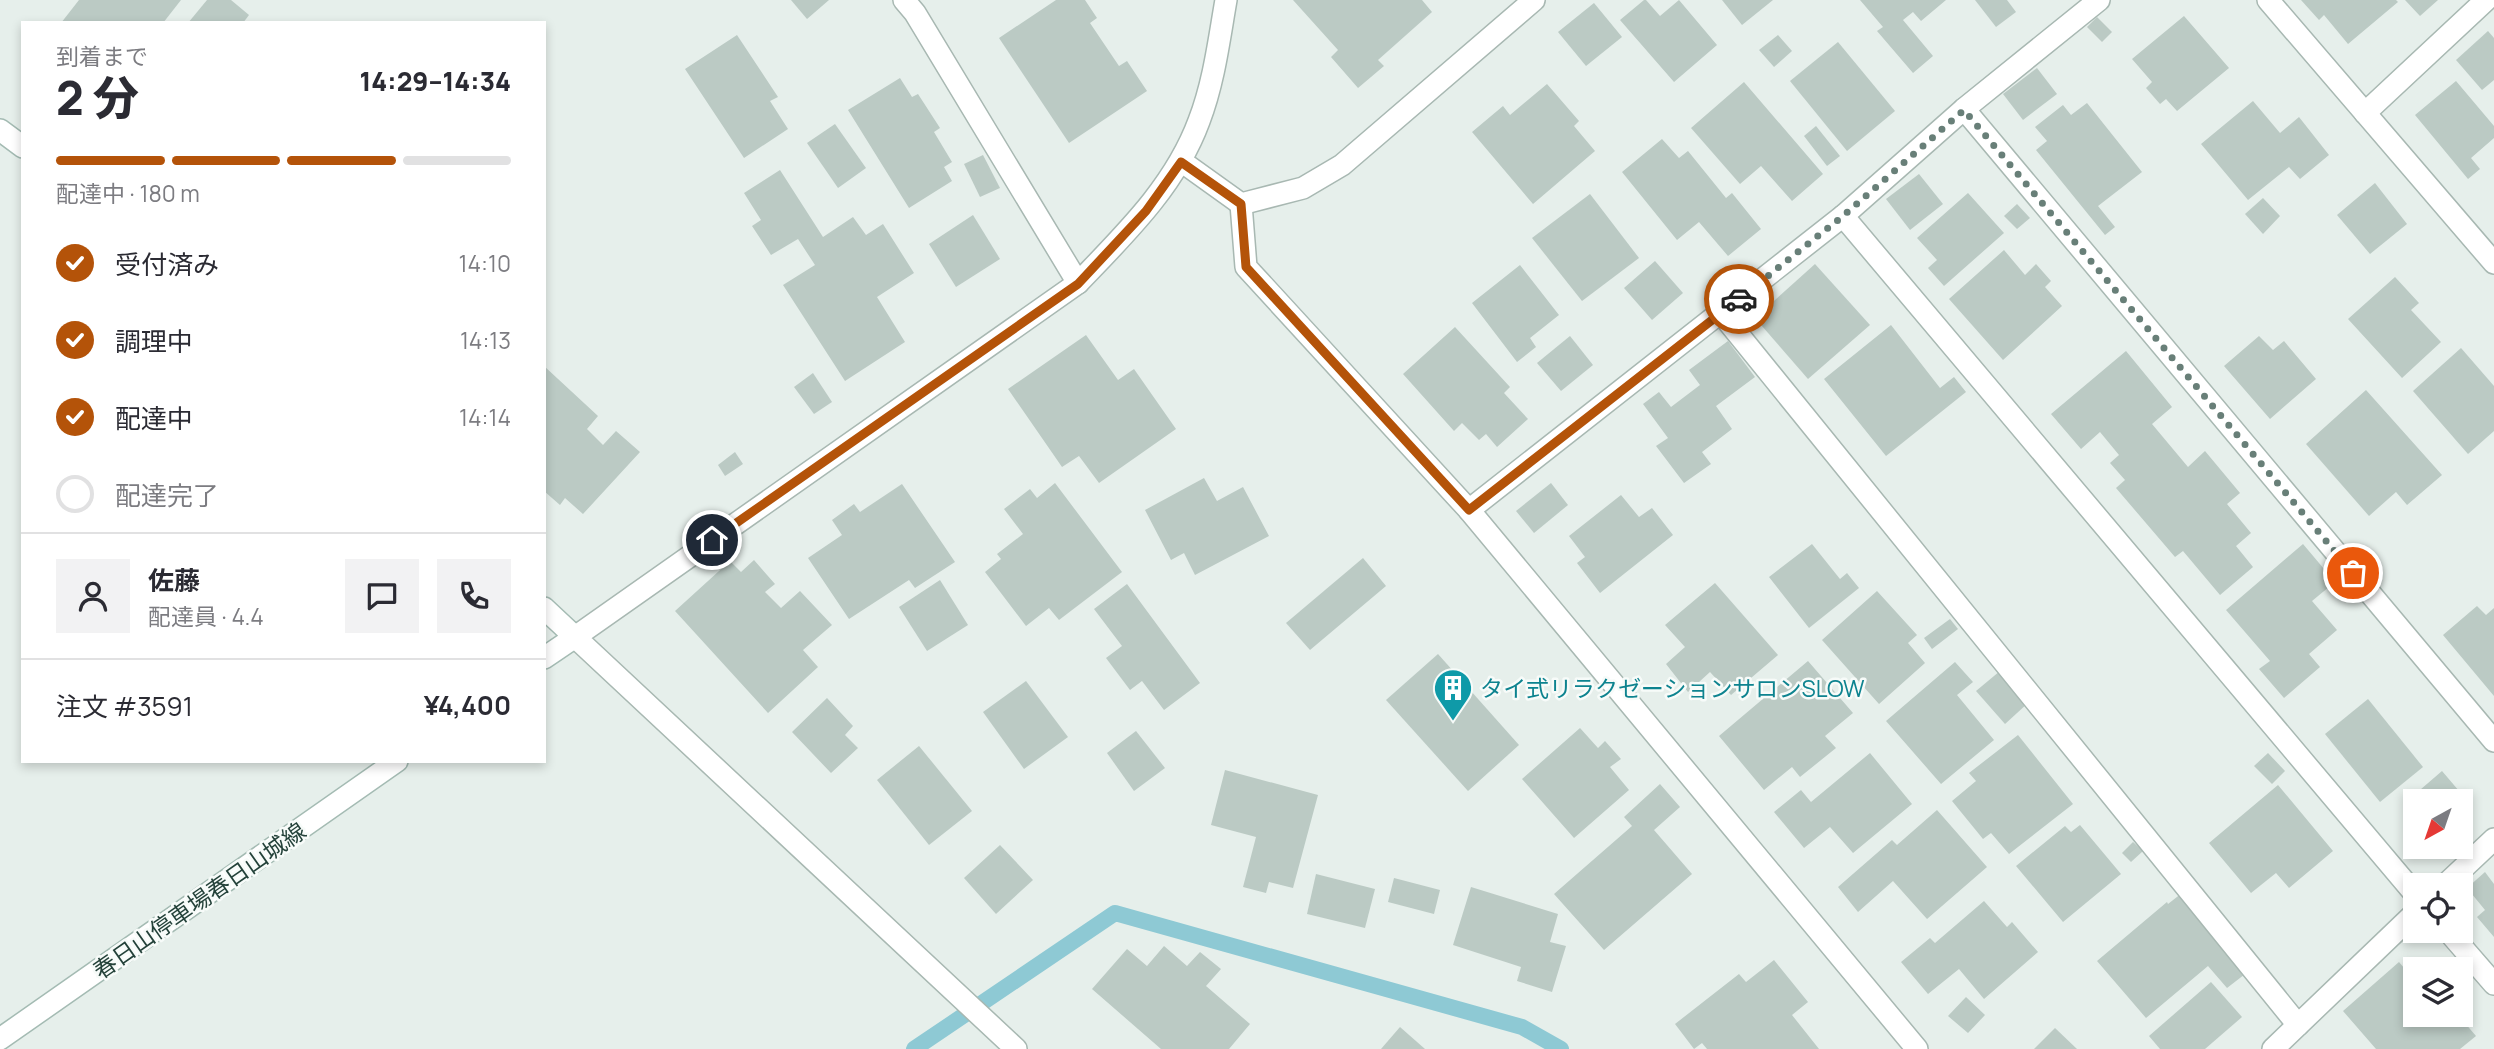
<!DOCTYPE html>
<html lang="ja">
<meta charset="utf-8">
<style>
:root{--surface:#fff;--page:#f2f2f3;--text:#2b2b33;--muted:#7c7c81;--line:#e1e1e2;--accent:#b45309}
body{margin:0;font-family:Manrope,"Noto Sans JP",sans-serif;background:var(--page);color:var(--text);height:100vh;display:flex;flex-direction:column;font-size:26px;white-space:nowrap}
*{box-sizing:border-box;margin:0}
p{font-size:23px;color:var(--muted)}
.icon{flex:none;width:38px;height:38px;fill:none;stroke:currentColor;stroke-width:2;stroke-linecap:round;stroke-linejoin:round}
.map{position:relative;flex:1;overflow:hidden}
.panel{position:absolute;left:21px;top:21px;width:525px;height:742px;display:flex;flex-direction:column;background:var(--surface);border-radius:0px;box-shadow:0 4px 10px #0003}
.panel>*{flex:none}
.needle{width:46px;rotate:220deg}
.controls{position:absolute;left:2403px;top:789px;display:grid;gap:14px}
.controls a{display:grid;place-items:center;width:70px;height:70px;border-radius:0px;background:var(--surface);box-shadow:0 4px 10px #0003;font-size:35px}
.pin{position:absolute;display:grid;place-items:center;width:60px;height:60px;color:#fff;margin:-30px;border:4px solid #fff;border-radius:50%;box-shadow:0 2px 7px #0007}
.courier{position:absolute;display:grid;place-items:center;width:70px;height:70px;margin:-35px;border:5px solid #b45309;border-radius:50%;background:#fff;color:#222;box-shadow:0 2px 9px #0007}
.overview em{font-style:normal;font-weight:800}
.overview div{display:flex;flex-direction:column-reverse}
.overview{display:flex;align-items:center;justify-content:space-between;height:119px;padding:0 35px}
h1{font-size:46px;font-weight:800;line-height:52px}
.bar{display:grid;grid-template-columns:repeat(4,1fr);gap:10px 7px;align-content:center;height:84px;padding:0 35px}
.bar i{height:9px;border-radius:5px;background:var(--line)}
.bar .selected{background:var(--accent)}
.bar p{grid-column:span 4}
.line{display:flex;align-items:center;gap:18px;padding:0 35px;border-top:2px solid var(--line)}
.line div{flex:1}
.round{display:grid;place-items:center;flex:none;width:74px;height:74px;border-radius:0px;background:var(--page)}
ol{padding:0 35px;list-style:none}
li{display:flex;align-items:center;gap:21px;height:77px}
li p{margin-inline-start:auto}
li .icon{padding:7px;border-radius:50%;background:var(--accent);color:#fff;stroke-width:4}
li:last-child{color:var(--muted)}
li i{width:38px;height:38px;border:4px solid var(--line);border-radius:50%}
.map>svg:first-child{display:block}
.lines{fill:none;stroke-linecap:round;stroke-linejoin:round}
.stream{stroke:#8ec9d4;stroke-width:16}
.building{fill:#bbcac4}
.minor-casing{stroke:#a8b8b2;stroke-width:24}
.tertiary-casing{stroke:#a8b8b2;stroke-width:24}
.secondary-casing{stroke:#a4bbb3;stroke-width:24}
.minor{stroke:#fff;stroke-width:21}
.tertiary{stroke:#fff;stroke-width:21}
.secondary{stroke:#fff;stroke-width:21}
.done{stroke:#687f78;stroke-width:7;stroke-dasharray:0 12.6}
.route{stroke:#b45309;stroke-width:9}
.labels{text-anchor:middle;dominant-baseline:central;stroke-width:5;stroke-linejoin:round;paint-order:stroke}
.culture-label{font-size:23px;fill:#0d838f;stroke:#f7fbf9;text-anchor:start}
.street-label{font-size:23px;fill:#24423a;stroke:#f7fbf9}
</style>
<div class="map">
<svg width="2494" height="1049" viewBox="0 0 2494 1049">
<rect width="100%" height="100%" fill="#e6efeb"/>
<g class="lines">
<!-- stream -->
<polyline class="stream" points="914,1049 1115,913 1522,1027 1561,1049"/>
</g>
<!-- building -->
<g class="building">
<polygon points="79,0 181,0 163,23 61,23"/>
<polygon points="207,0 231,0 249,15 243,23 188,23"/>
<polygon points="791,0 829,0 807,19"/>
<polygon points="1056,0 1085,0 1097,18 1090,23 1119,66 1127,61 1147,91 1069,143 999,38"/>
<polygon points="1293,0 1422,0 1432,12 1378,60 1384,66 1358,88 1331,57 1338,50"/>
<polygon points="1644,0 1646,0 1660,16 1679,0 1717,45 1674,82 1620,20"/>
<polygon points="1722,0 1773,0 1742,25"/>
<polygon points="1860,0 1946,0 1921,21 1913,12 1903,20 1933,56 1913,73 1877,31 1883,27"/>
<polygon points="1975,0 2007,0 2016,12 1996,27"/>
<polygon points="2301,0 2396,0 2398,2 2348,44 2324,15 2319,20"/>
<polygon points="2405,0 2438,0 2420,16"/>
<polygon points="1594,3 1622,37 1586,66 1558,32"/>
<polygon points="2184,16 2229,68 2177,111 2166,99 2160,104 2146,88 2152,82 2132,59"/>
<polygon points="2097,17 2112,32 2102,42 2087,27"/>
<polygon points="2488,31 2494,38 2494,80 2482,90 2456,60"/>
<polygon points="737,35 778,97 770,101 788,129 744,158 685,69"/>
<polygon points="1778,35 1792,51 1774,67 1759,50"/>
<polygon points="1838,42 1895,111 1847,151 1790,81"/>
<polygon points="2037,68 2057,94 2023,120 2003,94"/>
<polygon points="900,78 912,97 918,94 940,128 934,132 952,162 944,167 952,181 909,208 848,110"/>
<polygon points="2456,81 2494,126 2494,138 2471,158 2480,169 2468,179 2415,115"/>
<polygon points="1744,82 1823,174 1792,201 1761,166 1740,184 1691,128"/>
<polygon points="1547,84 1579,121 1574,126 1595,151 1533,204 1472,132 1503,106 1510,115"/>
<polygon points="2253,101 2280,133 2299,117 2329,155 2300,179 2289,167 2248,200 2201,144"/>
<polygon points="2087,103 2142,172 2098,206 2115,227 2105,235 2036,150 2047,141 2035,127 2063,105 2071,115"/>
<polygon points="835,124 866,168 838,188 807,143"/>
<polygon points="1816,126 1840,156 1827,166 1804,136"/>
<polygon points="1662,139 1679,158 1688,151 1726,198 1732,193 1761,229 1728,256 1699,222 1677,240 1622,172"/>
<polygon points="983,155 1000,188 980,197 964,164"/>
<polygon points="780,170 823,237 853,217 866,235 883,224 914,273 877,297 905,342 845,381 783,285 815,265 798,239 771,255 752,226 761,220 744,193"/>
<polygon points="1919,174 1943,204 1910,230 1886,199"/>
<polygon points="2375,183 2407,224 2370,254 2337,215"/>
<polygon points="1968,193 2004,233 1944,286 1928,268 1937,260 1917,238"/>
<polygon points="1590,194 1639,258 1582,301 1532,238"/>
<polygon points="2263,198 2280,216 2263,234 2245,214"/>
<polygon points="2017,204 2030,218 2017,229 2004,216"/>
<polygon points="973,215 1000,259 956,287 929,244"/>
<polygon points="2004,250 2025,275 2036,264 2051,281 2045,287 2062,306 2003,360 1949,299"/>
<polygon points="1655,261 1683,293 1652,320 1624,288"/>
<polygon points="1815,264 1870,325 1808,379 1755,318"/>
<polygon points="1520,265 1559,315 1530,338 1536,347 1517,362 1472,303"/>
<polygon points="2395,277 2419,303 2411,310 2441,342 2402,378 2348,319"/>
<polygon points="1891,325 1940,388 1954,377 1966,392 1886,456 1824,379"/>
<polygon points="1455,327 1510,387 1504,393 1528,419 1497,447 1486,434 1479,440 1462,423 1454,431 1403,374"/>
<polygon points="1086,335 1118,380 1134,369 1176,429 1099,483 1079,456 1062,467 1008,389"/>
<polygon points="1570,336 1593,365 1561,391 1537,363"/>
<polygon points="2259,336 2273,350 2284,341 2316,379 2270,419 2224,366"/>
<polygon points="1728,341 1755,377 1716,406 1732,429 1702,452 1711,464 1684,483 1656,446 1668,438 1643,404 1659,392 1671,407 1700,385 1689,370"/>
<polygon points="2461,348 2494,386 2494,431 2468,454 2413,391"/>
<polygon points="2126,351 2172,407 2152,424 2188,467 2205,451 2240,493 2227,504 2251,533 2236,546 2253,567 2220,595 2183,551 2175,557 2116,488 2125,480 2110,463 2119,455 2100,432 2081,449 2051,414"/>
<polygon points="544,366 598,416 587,429 603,445 616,431 640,452 583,514 565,498 560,505 544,491"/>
<polygon points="813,373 832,402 814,414 794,387"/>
<polygon points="2366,390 2442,475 2407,505 2396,492 2369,516 2306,444"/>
<polygon points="735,452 743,464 725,476 718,465"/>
<polygon points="1204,478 1217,501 1243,487 1269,536 1195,575 1184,553 1171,560 1145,510"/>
<polygon points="1055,483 1122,572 1059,620 1049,608 1026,626 985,572 1001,559 997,554 1023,534 1004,509 1030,489 1037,498"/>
<polygon points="1551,483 1568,505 1534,533 1516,511"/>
<polygon points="902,484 955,562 915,588 909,580 849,619 808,558 842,535 832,520 854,504 860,512"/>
<polygon points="1621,495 1639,517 1652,508 1673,535 1600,593 1577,563 1585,557 1569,536"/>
<polygon points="1812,544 1840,579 1847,573 1859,588 1809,628 1769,577"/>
<polygon points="2303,544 2335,582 2312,601 2337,630 2309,654 2320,667 2284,698 2259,669 2270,661 2226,610"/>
<polygon points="1363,558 1386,586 1310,650 1286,623"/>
<polygon points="754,560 775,584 765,592 781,608 800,591 832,625 803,650 818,667 768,713 675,611 730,561 741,572"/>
<polygon points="940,580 968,625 927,651 899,607"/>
<polygon points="1715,583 1778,655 1731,695 1710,672 1688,692 1666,664 1685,647 1665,625"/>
<polygon points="1127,584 1200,683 1164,710 1142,681 1130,690 1106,658 1122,646 1094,609"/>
<polygon points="1877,591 1917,635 1908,643 1925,663 1879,704 1822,640"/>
<polygon points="2477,606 2486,615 2494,608 2494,696 2443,635"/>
<polygon points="1950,619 1958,629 1932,649 1924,638"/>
<polygon points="1438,654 1519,745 1468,791 1386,700"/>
<polygon points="1808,661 1853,713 1825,736 1836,748 1800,777 1792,767 1764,790 1719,736"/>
<polygon points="1955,662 1973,682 1957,695 1994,740 1941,784 1886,721"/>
<polygon points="2000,671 2028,703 2005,724 1976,691"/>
<polygon points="1026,681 1068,737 1024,769 983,712"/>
<polygon points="827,698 853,726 845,735 858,748 831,773 792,732"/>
<polygon points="2368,699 2423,767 2380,802 2325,734"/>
<polygon points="1580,728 1598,748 1605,741 1621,759 1610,767 1629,790 1574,838 1522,779"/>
<polygon points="1136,731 1165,768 1134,791 1107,753"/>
<polygon points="2018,735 2073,804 2009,854 1991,833 1983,839 1952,801 1976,781 1969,773"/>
<polygon points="919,746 972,811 929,845 877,780"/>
<polygon points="1870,753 1912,804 1853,853 1830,827 1804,848 1774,812 1801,790 1811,802"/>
<polygon points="2268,753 2285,771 2272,784 2254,766"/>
<polygon points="1225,770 1318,795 1293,888 1269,882 1266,893 1243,887 1256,837 1211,825"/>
<polygon points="2442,771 2465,798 2461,802 2415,802 2415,813 2406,802"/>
<polygon points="1660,784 1680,807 1654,830 1692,874 1604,950 1554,894 1632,826 1624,817"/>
<polygon points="2278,785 2333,851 2289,888 2276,873 2251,893 2209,843"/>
<polygon points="1937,810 1987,867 1927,919 1893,881 1858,912 1838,887 1892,840 1897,845"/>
<polygon points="2080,825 2121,874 2063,922 2016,866 2065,826 2071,832"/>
<polygon points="2133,842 2143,851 2131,862 2122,853"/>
<polygon points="1000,845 1033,880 996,914 964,878"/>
<polygon points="2485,872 2494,884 2494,937 2477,917 2485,910 2467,888"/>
<polygon points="1316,874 1375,889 1365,928 1307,914"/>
<polygon points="1394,878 1440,890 1434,914 1388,902"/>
<polygon points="1471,887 1558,914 1550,942 1566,946 1552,992 1517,981 1521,967 1453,945"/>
<polygon points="2182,893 2249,971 2227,988 2208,966 2146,1018 2097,961 2167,902 2168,904"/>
<polygon points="1984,901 2007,927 2012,922 2038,952 1984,999 1959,969 1928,994 1901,962 1930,938 1935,943"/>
<polygon points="1164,946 1187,966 1200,952 1221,969 1206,986 1250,1024 1229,1049 1161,1049 1092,989 1127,949 1147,966"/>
<polygon points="1774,960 1808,1002 1792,1015 1819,1049 1707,1049 1702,1043 1694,1049 1675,1024 1739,974 1746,982"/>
<polygon points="2399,962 2415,981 2415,1015 2458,1015 2476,1036 2460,1049 2376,1049 2343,1011"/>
<polygon points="2211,982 2242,1017 2205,1049 2160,1049 2149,1036"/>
<polygon points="1966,997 1985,1015 1968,1033 1948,1016"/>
<polygon points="1400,1027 1425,1049 1381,1049"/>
<polygon points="2055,1028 2077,1049 2034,1049"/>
</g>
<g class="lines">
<!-- minor casing -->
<g class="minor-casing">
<g id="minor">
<polyline points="904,0 915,13 1078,283"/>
<polyline points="2268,0 2494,263"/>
<polyline points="1964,109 2494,741"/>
<polyline points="2365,113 2486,0"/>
<polyline points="1241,204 1246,267 1469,510 1917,1049"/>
<polyline points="1843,216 2415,894"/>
<polyline points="1721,313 2298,1025"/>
<polyline points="1469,510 1843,216 1964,109 2099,0"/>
<polyline points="2444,886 2494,839"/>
<polyline points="2448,931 2494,984"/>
<polyline points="2273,1049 2415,913"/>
</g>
</g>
<!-- tertiary casing -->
<g class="tertiary-casing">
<g id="tertiary">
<polyline points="1181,161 1241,204 1303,188 1342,165 1534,0"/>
<path d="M1016,1049L575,637L1078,283C1125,234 1175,186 1199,121C1214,82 1219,40 1226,0"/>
</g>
</g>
<!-- secondary casing -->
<g class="secondary-casing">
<g id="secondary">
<polyline points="0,130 23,147"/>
<polyline points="544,608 575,637 544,658"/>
<polyline points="0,1039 397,761"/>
</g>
</g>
<!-- minor -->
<use href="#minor" class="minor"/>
<!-- tertiary -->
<use href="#tertiary" class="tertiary"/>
<!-- secondary -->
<use href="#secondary" class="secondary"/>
</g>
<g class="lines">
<!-- done -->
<polyline class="done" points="1739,299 1843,216 1964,110 2353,573"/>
<!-- route -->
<polyline class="route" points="712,540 1078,284 1146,211 1181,162 1241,204 1246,267 1469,510 1739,299"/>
</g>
<!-- icons -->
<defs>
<g id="building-pin" transform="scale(2.0125)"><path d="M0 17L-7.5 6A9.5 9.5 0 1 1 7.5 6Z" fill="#0f9aa8" stroke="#f7fbf9"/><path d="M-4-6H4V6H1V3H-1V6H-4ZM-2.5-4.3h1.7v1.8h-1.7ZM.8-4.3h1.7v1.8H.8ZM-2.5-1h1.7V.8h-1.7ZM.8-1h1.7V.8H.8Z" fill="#fff"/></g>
</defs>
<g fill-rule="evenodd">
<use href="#building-pin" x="1453" y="688"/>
</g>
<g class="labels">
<!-- culture labels -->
<g class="culture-label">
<text x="1480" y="688">タイ式リラクゼーションサロンSLOW</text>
</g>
<!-- street labels -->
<g class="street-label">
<text transform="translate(199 900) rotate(-35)">春日山停車場春日山城線</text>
</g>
</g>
</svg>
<div class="controls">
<a><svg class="needle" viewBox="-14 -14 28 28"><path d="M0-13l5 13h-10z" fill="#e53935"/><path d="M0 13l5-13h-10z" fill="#7c7c81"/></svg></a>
<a><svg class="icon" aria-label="locate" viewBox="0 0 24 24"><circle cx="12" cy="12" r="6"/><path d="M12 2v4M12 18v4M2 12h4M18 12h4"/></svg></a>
<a><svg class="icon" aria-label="layers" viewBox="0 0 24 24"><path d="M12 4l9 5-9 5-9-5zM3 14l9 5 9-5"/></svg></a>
</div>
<div class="pin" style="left:2353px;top:573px;background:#ea580c"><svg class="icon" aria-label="bag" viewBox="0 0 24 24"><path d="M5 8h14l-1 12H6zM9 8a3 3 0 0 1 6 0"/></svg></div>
<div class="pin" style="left:712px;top:540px;background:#1f2937"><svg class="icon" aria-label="home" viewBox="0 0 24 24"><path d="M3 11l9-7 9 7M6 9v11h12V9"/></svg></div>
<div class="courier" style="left:1739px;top:299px"><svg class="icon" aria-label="car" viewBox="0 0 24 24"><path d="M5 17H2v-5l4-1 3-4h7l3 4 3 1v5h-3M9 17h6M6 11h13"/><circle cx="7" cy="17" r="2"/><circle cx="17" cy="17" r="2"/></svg></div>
<section class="panel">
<div class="overview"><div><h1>2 分</h1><p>到着まで</p></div><em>14:29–14:34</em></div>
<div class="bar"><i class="selected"></i><i class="selected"></i><i class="selected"></i><i></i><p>配達中 · 180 m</p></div>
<ol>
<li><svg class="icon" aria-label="check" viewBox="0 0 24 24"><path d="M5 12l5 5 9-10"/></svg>受付済み<p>14:10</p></li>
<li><svg class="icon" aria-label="check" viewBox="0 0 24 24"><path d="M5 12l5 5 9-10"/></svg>調理中<p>14:13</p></li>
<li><svg class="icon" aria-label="check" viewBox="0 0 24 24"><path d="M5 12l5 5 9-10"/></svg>配達中<p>14:14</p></li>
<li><i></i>配達完了</li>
</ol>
<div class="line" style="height:126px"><a class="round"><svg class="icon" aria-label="person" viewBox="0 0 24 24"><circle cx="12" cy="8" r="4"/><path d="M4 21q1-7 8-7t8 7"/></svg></a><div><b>佐藤</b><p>配達員 · 4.4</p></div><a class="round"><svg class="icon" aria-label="chat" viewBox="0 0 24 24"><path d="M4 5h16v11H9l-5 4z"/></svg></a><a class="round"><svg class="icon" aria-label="phone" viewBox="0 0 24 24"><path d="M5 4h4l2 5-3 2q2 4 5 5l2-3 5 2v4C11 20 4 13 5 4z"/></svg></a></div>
<div class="line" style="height:91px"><div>注文 #3591</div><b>¥4,400</b></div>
</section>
</div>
